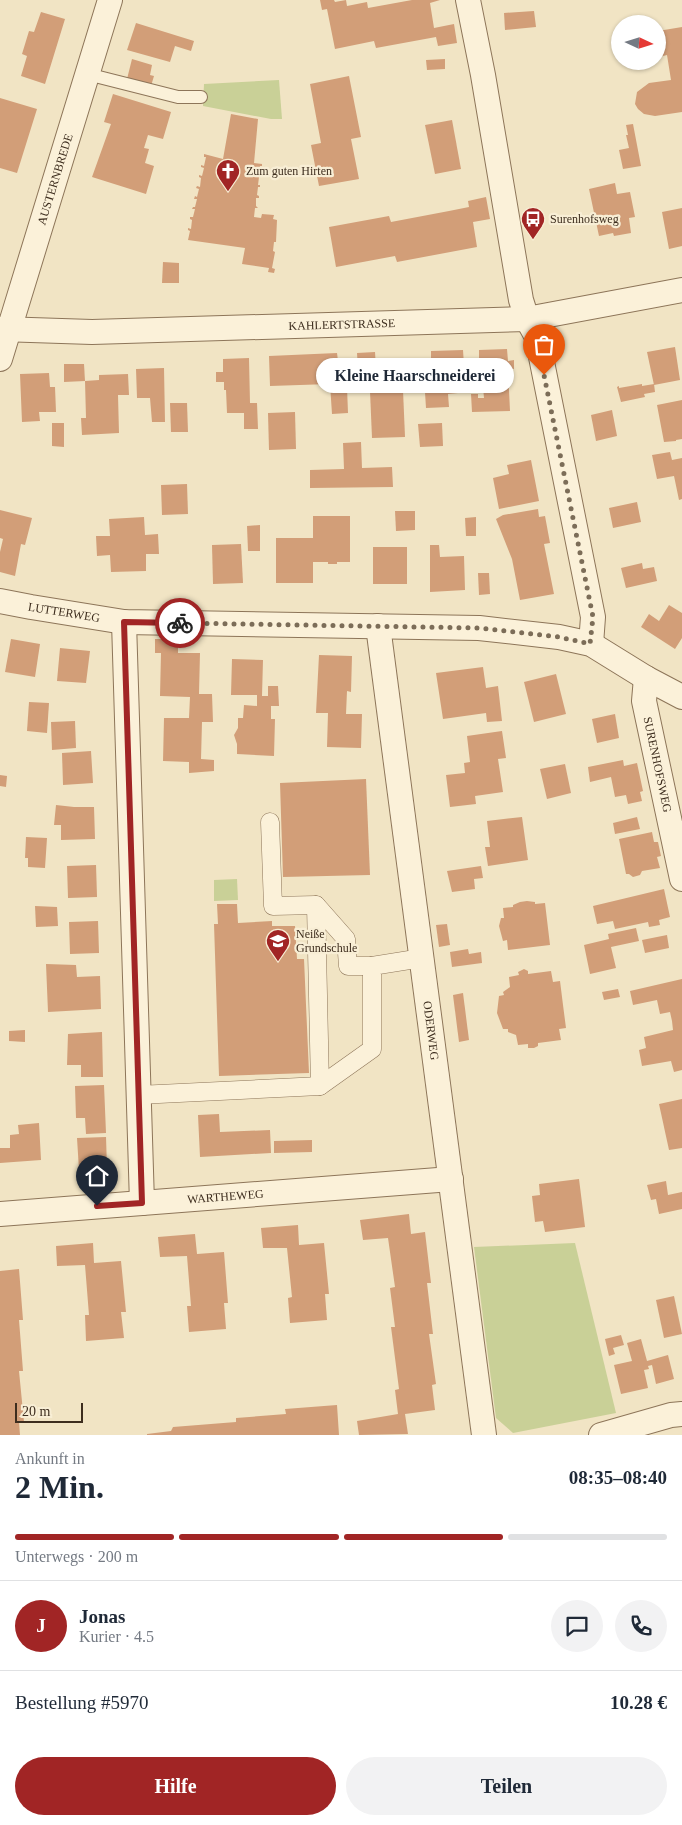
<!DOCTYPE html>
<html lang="de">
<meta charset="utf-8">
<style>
:root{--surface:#fff;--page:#f2f2f3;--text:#1f2937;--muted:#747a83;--line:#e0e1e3;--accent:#a12525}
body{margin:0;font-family:Georgia,serif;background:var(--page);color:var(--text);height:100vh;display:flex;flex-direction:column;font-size:19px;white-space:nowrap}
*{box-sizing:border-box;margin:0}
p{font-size:16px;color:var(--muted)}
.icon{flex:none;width:28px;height:28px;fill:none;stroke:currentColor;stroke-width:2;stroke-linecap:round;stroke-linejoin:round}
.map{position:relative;height:1435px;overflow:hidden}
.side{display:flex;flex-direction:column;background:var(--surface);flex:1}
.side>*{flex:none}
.needle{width:32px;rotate:94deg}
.controls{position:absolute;left:611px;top:15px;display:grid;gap:10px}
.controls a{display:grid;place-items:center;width:55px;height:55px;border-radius:50%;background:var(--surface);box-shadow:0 1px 4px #0004;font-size:25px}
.scale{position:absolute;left:15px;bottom:12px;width:68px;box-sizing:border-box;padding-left:5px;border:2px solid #3d2d1e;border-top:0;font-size:14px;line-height:18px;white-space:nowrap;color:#3d2d1e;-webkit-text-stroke:4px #f8eed5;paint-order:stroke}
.pin{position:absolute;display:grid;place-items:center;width:42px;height:42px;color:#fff;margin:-51px -21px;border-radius:50% 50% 50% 0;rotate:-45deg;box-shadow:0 0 5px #0007}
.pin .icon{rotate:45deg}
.courier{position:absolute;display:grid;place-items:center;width:50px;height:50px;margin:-25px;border:4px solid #a12525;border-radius:50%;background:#fff;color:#222;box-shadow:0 1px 6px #0007}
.bubble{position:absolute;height:35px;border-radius:18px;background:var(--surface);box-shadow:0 1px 4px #0004;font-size:16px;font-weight:700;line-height:35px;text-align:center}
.headline em{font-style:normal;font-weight:700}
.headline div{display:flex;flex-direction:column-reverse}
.headline{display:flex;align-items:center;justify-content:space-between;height:85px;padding:0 15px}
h1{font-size:32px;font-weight:700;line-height:38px}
.bar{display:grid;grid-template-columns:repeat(4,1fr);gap:8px 5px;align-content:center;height:60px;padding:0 15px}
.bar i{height:6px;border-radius:4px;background:var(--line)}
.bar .active{background:var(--accent)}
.bar p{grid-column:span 4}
.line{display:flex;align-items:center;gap:12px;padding:0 15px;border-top:1px solid var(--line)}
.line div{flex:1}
.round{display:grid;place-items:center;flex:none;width:52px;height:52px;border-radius:26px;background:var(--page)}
.primary-button{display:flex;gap:10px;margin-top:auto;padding:10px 15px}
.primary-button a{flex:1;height:58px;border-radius:30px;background:var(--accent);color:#fff;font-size:20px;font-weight:700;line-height:58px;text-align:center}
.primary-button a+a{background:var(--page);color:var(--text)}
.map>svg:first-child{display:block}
.green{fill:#c9d097}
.building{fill:#d29e78}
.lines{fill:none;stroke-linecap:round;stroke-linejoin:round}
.service-casing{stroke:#8d7559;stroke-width:14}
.pedestrian-casing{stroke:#8d7559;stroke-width:19}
.minor-casing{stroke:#8d7559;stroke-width:26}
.service{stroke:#fbf1d9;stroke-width:12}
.pedestrian{stroke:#fbf1d9;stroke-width:18}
.minor{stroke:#fbf1d9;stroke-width:24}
.done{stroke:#7c6d58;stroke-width:5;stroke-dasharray:0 9}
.route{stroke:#a12525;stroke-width:6}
.labels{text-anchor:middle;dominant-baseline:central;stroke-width:4.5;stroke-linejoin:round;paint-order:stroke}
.poi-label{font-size:12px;fill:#3d2d1e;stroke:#f8eed5;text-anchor:start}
.street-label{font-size:12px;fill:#3d2d1e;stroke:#f8eed5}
</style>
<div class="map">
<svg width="682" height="1435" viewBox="0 0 682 1435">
<rect width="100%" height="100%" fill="#f1e4c4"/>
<!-- green -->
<g class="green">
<polygon points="279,80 282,119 271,119 203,106 204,84"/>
<polygon points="237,879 238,900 214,901 214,880"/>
<polygon points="575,1243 616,1413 513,1433 496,1418 474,1247"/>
</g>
<!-- building -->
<g class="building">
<polygon points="320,0 334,0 335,2 346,0 347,6 367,2 368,8 412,0 440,0 430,3 434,28 454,24 457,43 438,46 436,37 376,48 374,41 335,49 327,9 322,10"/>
<polygon points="534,11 536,27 505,30 504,13"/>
<polygon points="41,12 65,19 45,84 21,76 27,56 22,54 29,31 34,32"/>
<polygon points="136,23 194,41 191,51 175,46 170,62 127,50"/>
<polygon points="682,27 682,112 655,116 644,114 638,109 635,104 637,92 649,83 671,80 667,55 663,56 662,54 658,51 658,31"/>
<polygon points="132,59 152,65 150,75 154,76 151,86 127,79"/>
<polygon points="445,59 445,69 427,70 426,60"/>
<polygon points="349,76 361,137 351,139 359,179 319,186 311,145 321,143 310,84"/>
<polygon points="113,94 171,112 163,139 148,135 144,148 149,149 145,163 154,166 146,194 92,177 111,124 104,122"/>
<polygon points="0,98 37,109 17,173 0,168"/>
<polygon points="231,114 258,119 254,163 262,164 262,166 260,166 259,174 261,175 261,177 259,177 258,185 260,185 260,187 258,187 257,195 259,196 259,198 256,198 256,206 258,208 255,208 254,217 261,218 262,214 274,215 273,219 277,220 276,242 274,242 273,251 275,252 272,268 275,269 274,273 268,272 269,268 242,264 245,248 188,240 190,231 188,230 188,228 191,229 192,220 190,219 190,217 193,217 195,209 192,209 193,207 195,207 197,199 194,199 195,196 197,197 199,189 196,188 197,186 200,187 201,178 199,177 199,175 202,176 204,168 201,167 201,165 204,166 206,157 204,157 204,154 223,159"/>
<polygon points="452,120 461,169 435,174 425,125"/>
<polygon points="633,124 641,166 623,169 619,150 629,148 626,135 628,135 626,125"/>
<polygon points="615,183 617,194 630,192 635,217 629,218 631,233 614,236 613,233 599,236 589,189"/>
<polygon points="486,197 490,219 473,222 477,247 397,262 395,256 336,267 329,227 389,216 391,222 449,211 469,207 468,201"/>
<polygon points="682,208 682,246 669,249 662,212"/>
<polygon points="163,262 179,263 179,283 162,283"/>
<polygon points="675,347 680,380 654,385 647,352"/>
<polygon points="507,349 508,361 514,360 514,369 508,369 510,411 472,412 471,394 478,394 478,398 484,398 483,387 491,387 491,378 471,378 470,359 479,359 479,350"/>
<polygon points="463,350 465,380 447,381 447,386 458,385 458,393 448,394 449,407 426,408 423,361 431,361 431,351"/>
<polygon points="375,352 376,369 358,370 357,353"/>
<polygon points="337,353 338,361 346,361 348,413 332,414 330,384 270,386 269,356"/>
<polygon points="249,358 250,403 257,403 258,429 244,429 244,413 227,413 226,390 224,390 224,382 216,382 216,372 223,372 223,359"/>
<polygon points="64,364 84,364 85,381 64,382"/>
<polygon points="164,368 165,422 152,422 150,398 137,398 136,369"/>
<polygon points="49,373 50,387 55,387 56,412 39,412 40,421 22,422 20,374"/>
<polygon points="128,374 129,395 118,395 119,433 82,435 81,418 86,418 85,381 99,380 99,375"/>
<polygon points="642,384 642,386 654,384 655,392 644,394 645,397 621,402 617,387 619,386 619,388"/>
<polygon points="403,390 405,437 372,438 370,391"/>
<polygon points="682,400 682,439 676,440 676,441 664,442 657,405"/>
<polygon points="170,403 187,403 188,432 171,432"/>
<polygon points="612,410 617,436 596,441 591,415"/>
<polygon points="295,412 296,449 269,450 268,413"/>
<polygon points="52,423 64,423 64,447 52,446"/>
<polygon points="442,423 443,446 420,447 418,424"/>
<polygon points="361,442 362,468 392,467 393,487 310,488 310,470 344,469 343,443"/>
<polygon points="670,452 672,460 682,458 682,499 679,500 674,476 657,479 652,455"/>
<polygon points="531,460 539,501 499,509 493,478 509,474 507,465"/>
<polygon points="187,484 188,514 162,515 161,485"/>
<polygon points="637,502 641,522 613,528 609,508"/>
<polygon points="538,509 539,517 545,516 550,543 544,544 554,594 520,600 512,559 496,519 503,515"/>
<polygon points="0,510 32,518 25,545 21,544 15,576 0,572 0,552 3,539 0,538"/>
<polygon points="395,511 415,511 415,530 396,531"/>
<polygon points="313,516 350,516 350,562 337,562 337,564 328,564 328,562 313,562 313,583 276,583 276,538 313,538"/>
<polygon points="144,517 145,535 158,534 159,554 146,554 146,571 111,572 110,555 97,556 96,536 110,536 109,519"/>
<polygon points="476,517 476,536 466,536 465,518"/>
<polygon points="260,525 260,551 248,551 247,526"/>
<polygon points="241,544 243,583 213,584 212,545"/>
<polygon points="430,545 439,545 440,557 464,556 465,590 430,592"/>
<rect x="373" y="547" width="34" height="37"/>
<polygon points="642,563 643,569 654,567 657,581 626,588 621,568"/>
<polygon points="478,573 489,573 490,594 479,595"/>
<polygon points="669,605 682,613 682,638 675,649 641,627 649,614 659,621"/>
<polygon points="11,639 40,644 35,677 5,672"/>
<polygon points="155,639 178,639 178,653 200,653 199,694 212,694 213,722 202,722 201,759 214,760 214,771 189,773 189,762 163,761 164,718 189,718 190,697 160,696 161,653 155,653"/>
<polygon points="60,648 90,651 86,683 57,681"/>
<polygon points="319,655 352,656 351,692 347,691 346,714 362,714 361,748 327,747 328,713 316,713"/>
<polygon points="232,659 263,660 262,696 268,696 268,686 278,686 279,706 271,706 271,719 275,719 274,756 237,754 237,744 234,735 238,728 238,718 243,718 244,705 257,706 257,695 231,695"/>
<polygon points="483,667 486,688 498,686 502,721 487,722 486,713 443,719 436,673"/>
<polygon points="556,674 566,714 534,722 524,682"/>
<polygon points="29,702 49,703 47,733 27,731"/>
<polygon points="615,714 619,738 597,743 592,719"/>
<polygon points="75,721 76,748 52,750 51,722"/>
<polygon points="502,731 506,758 498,759 503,792 475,796 476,804 450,807 446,775 465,773 464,763 470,762 467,736"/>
<polygon points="91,751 93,783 63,785 62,753"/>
<polygon points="623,760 624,766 637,763 643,791 640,792 642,801 628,804 626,795 615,797 611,777 590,782 588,767"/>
<polygon points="565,764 571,793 547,799 540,769"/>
<polygon points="0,775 7,776 6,787 0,786"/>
<polygon points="366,779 370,875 283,877 280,783"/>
<polygon points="56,805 74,807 94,807 95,839 61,840 61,825 54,825"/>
<polygon points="522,817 528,860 488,866 485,847 490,847 487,821"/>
<polygon points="637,817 640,829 615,834 613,823"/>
<polygon points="652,832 654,842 658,842 661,856 657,857 660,868 642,871 640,875 633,877 629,874 626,874 619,839"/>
<polygon points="26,837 47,838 45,868 28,867 28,858 25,858"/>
<polygon points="96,865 97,897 68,898 67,866"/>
<polygon points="481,866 483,878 474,879 475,889 452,892 447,871"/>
<polygon points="664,889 670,917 659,920 660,925 649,927 648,922 615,929 613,921 597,924 593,906"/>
<polygon points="527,901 535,902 535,904 545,903 550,945 508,950 507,940 503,941 499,926 501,918 504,918 503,908 513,907 513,905 520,902"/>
<polygon points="217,904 237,904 238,923 272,921 272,926 295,926 297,959 304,959 309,1073 219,1076 214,924 218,924"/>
<polygon points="35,906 57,907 58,926 36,927"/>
<polygon points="98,921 99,953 70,954 69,922"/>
<polygon points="447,924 450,945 439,947 436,925"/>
<polygon points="636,928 639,941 611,947 616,968 590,974 584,945 609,939 608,934"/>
<polygon points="667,935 669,948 645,953 642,940"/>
<polygon points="468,949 469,954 481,952 482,963 452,967 450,952"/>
<polygon points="46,964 76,965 77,977 100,976 101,1009 48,1012"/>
<polygon points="524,969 528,971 528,974 551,971 553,982 560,981 563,1005 566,1028 559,1029 561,1040 538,1043 538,1046 534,1048 528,1048 528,1044 518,1045 516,1035 508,1032 508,1029 503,1029 497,1013 499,996 504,995 503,992 510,987 509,977 519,975 518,972"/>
<polygon points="682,979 682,1070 674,1072 671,1061 642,1066 639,1050 646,1048 644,1037 673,1030 672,1021 670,1012 660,1014 657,1000 633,1005 630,991"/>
<polygon points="618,989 620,997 604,1000 602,992"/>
<polygon points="463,993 469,1040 459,1042 453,995"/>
<polygon points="25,1030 25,1042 9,1041 9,1031"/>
<polygon points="102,1032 103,1077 81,1077 81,1065 67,1065 68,1034"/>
<polygon points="104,1085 106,1133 86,1134 85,1118 76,1118 75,1086"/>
<polygon points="682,1099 682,1148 669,1150 659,1104"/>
<polygon points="219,1114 220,1132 270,1130 271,1153 200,1157 198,1115"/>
<polygon points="39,1123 41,1160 0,1163 0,1148 10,1148 10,1135 19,1134 18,1125"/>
<polygon points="106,1137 107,1169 79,1170 77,1138"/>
<polygon points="312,1140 312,1152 274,1153 274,1141"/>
<polygon points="579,1179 585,1227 545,1232 543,1221 535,1222 532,1196 540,1195 539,1184"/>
<polygon points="666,1181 668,1195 682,1192 682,1209 659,1214 656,1199 651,1200 647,1185"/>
<polygon points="409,1214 411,1234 425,1232 431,1283 427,1283 433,1334 429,1334 436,1384 432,1385 435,1410 405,1414 408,1434 359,1435 357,1421 398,1414 395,1390 399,1389 391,1327 395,1327 390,1288 395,1287 388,1238 363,1240 360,1220"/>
<polygon points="298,1225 299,1245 324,1243 329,1294 325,1294 327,1320 290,1323 288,1298 292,1297 287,1248 263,1248 261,1228"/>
<polygon points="195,1234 197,1254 224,1252 228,1303 224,1303 226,1329 189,1332 187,1306 191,1306 187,1256 160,1257 158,1237"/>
<polygon points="93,1243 94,1263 121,1261 126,1312 121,1312 124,1338 86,1341 85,1315 89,1315 85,1265 57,1266 56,1246"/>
<polygon points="19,1269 23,1320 19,1320 23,1371 19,1371 24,1422 19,1422 20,1435 0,1435 0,1271"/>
<polygon points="674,1296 682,1334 664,1338 656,1300"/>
<polygon points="621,1335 624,1345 613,1348 615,1354 609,1356 605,1339"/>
<polygon points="641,1339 647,1361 668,1355 674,1379 656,1384 652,1365 648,1366 649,1369 644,1370 648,1388 621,1394 614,1365 632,1361 627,1343"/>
<polygon points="337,1405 339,1435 147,1435 147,1434 171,1431 173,1427 236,1422 236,1418 286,1414 285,1409"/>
</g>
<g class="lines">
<!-- service casing -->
<g class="service-casing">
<polyline id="service" points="87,74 178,97 201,97"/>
</g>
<!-- pedestrian casing -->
<g class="pedestrian-casing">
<g id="pedestrian">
<polyline points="270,822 273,906 316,905 346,939 348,966 372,966"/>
<polyline points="316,905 320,1086"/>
<polyline points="138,1095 320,1086 372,1049 372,966 422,958"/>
</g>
</g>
<!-- minor casing -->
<g class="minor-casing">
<g id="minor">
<polyline points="468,0 483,75 521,300 527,319 537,337 593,617 591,644"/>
<path id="s1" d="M0,329L92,332L527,319L682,290"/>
<path id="s2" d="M0,359L110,0"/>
<path id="s3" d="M0,601L31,607L124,622L479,628L559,637L591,644L646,678L682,697"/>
<polyline points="124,622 142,1203"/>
<path id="s4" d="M378,626L484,1435"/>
<path id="s5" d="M646,678L644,701L682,879"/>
<path id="s6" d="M0,1214L451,1179"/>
<polyline points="601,1435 671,1415 682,1414"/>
</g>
</g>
<!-- service -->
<use href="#service" class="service"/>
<!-- pedestrian -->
<use href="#pedestrian" class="pedestrian"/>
<!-- minor -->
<use href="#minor" class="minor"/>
</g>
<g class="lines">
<!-- done -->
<polyline class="done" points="180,623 479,628 559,637 590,644 593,617 544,375"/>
<!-- route -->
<polyline class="route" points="97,1206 142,1203 124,622 180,623"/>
</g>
<!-- icons -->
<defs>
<g id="church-pin" transform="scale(1.25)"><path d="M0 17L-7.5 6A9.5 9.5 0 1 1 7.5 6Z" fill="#a12525" stroke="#f8eed5"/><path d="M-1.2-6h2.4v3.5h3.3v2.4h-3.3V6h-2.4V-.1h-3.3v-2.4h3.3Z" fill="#fff"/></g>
<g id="bus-pin" transform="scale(1.25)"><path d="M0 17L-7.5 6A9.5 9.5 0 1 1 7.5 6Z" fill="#a12525" stroke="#f8eed5"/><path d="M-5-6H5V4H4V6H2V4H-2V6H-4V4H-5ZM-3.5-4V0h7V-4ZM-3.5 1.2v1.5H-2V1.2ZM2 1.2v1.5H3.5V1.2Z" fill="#fff"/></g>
<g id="school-pin" transform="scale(1.25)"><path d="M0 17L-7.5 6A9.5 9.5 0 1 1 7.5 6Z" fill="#a12525" stroke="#f8eed5"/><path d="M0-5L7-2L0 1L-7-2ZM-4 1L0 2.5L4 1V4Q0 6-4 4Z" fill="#fff"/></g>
</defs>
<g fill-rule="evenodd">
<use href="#church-pin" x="228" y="171"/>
<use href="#bus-pin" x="533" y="219"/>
<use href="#school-pin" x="278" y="941"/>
</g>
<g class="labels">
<!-- poi labels -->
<g class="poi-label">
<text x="246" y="171">Zum guten Hirten</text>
<text x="550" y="219">Surenhofsweg</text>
<text x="296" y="934">Neiße<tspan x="296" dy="14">Grundschule</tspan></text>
</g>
<!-- street labels -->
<g class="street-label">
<text stroke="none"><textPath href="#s2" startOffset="188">AUSTERNBREDE</textPath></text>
<text stroke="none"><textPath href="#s1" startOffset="342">KAHLERTSTRASSE</textPath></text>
<text stroke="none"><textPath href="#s3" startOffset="65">LUTTERWEG</textPath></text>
<text stroke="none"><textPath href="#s5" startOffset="88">SURENHOFSWEG</textPath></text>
<text stroke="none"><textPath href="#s4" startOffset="408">ODERWEG</textPath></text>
<text stroke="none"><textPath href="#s6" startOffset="226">WARTHEWEG</textPath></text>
</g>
</g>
</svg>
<div class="controls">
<a><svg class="needle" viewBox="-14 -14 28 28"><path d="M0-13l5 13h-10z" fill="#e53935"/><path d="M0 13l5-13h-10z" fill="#747a83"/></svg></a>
</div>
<div class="scale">20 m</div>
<div class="pin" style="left:544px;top:375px;background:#ea580c"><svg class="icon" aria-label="bag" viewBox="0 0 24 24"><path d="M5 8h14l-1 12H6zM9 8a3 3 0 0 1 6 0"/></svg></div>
<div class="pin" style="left:97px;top:1206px;background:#1f2937"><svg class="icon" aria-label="home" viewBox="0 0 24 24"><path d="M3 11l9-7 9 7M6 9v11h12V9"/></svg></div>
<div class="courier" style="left:180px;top:623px"><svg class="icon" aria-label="bike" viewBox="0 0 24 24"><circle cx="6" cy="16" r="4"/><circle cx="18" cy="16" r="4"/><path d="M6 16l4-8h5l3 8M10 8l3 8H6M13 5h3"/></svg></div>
<div class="bubble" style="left:316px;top:358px;width:198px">Kleine Haarschneiderei</div>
</div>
<section class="side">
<div class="headline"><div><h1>2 Min.</h1><p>Ankunft in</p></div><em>08:35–08:40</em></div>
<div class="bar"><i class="active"></i><i class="active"></i><i class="active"></i><i></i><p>Unterwegs · 200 m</p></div>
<div class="line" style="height:90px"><b class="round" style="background:var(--accent);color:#fff">J</b><div><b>Jonas</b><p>Kurier · 4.5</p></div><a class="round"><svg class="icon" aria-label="chat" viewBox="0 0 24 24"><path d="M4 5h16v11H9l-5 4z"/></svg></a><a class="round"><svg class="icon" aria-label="phone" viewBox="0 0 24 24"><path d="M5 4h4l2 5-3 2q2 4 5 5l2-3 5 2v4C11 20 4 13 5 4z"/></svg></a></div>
<div class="line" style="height:65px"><div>Bestellung #5970</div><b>10.28 €</b></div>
<div class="primary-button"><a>Hilfe</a><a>Teilen</a></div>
</section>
